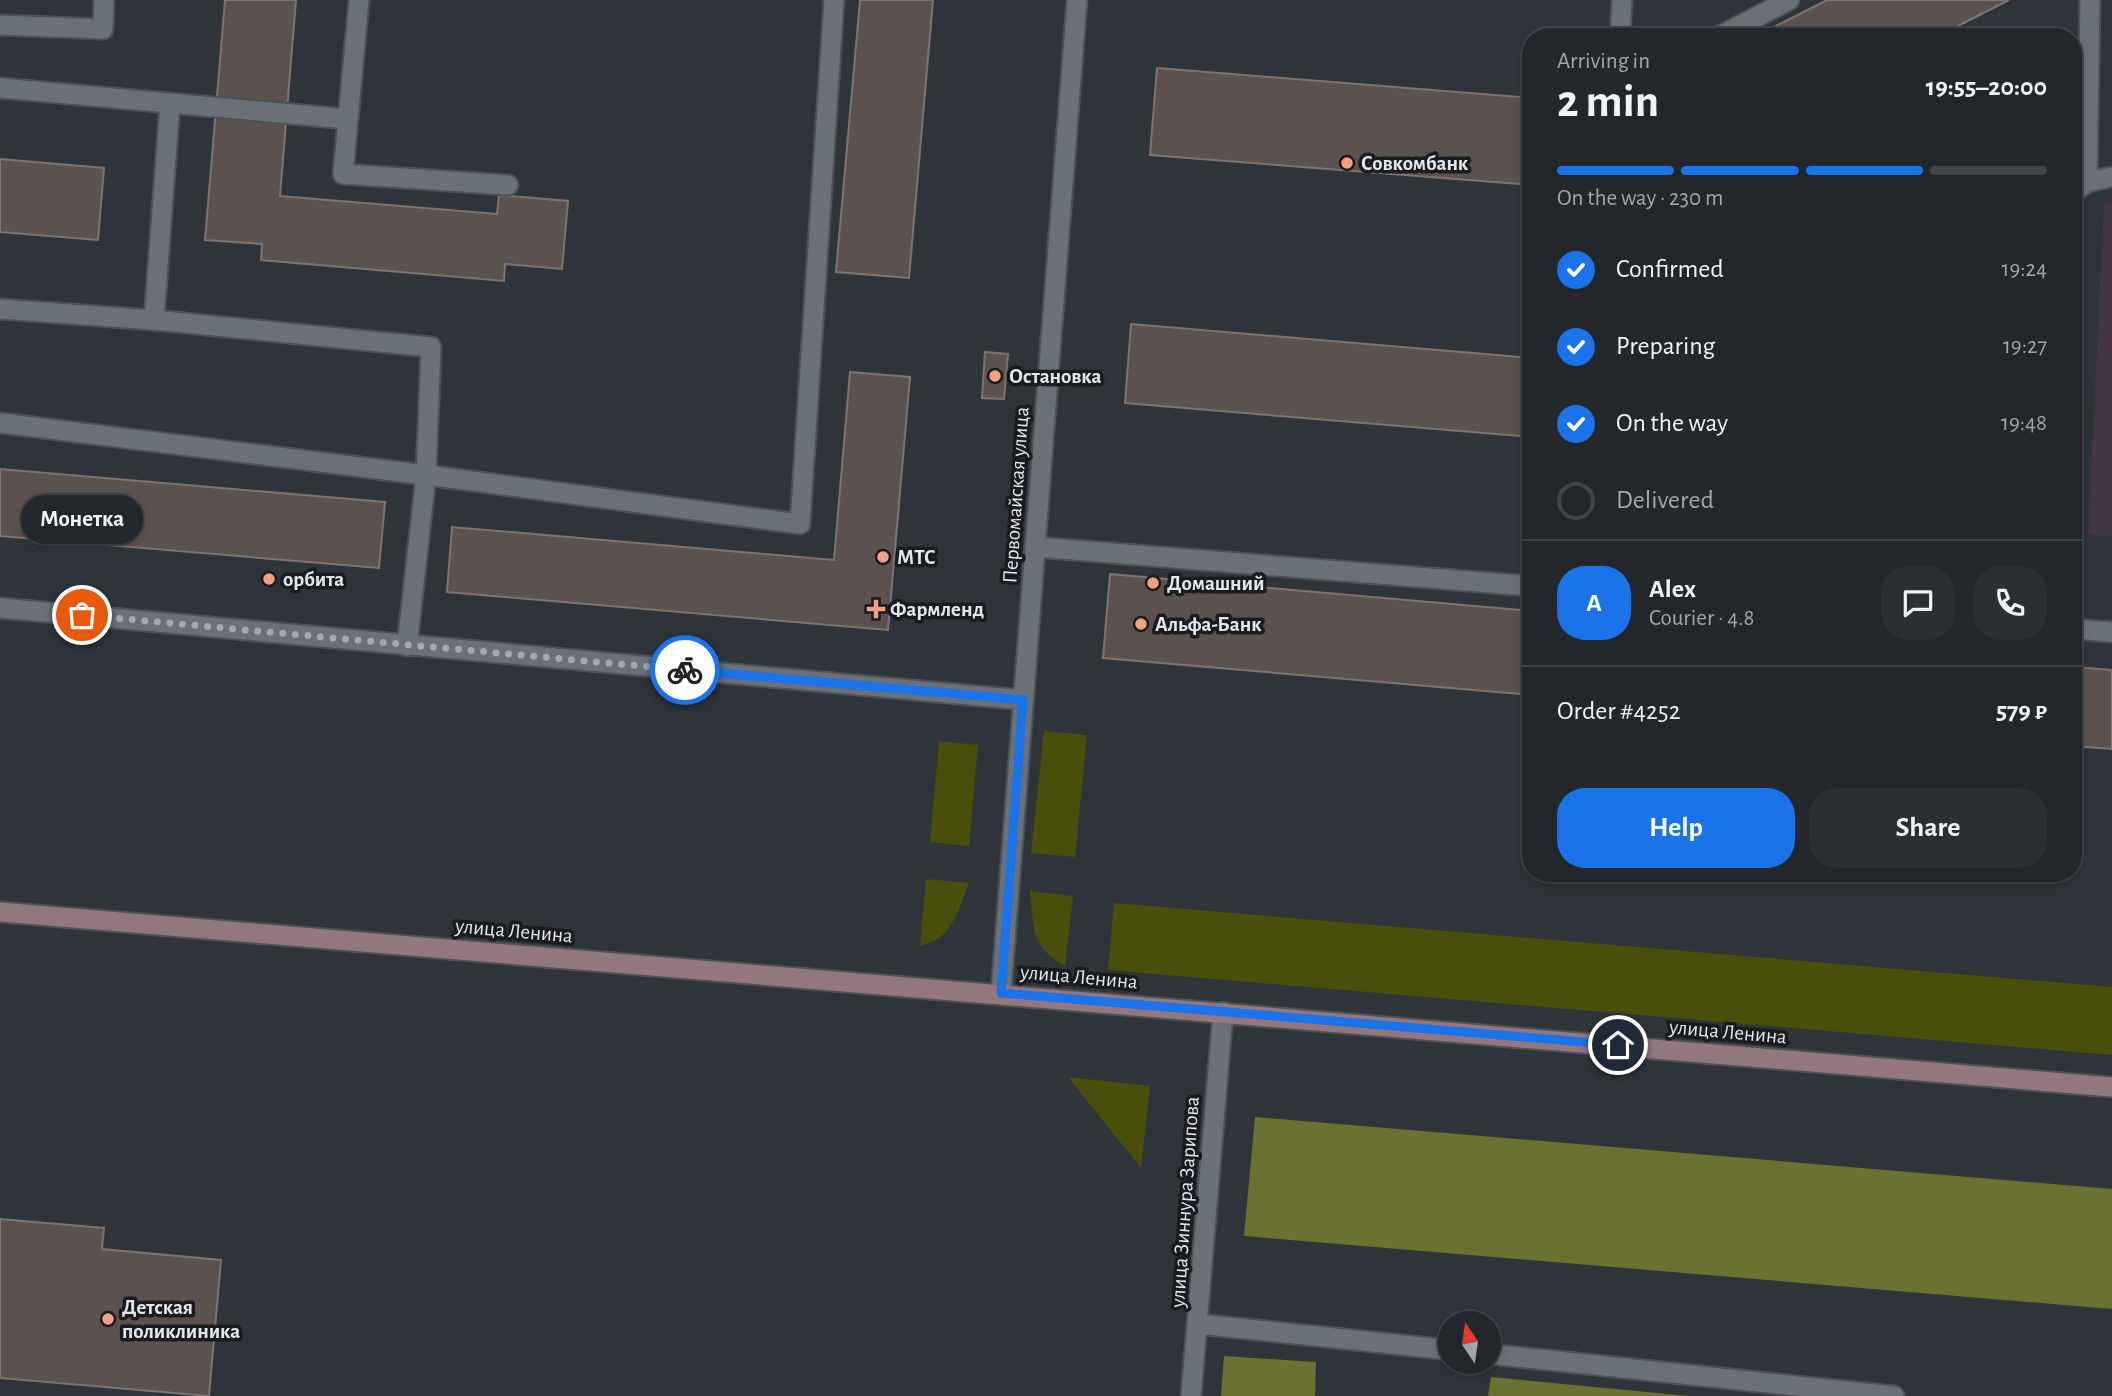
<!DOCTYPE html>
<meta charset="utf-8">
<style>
:root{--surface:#23272c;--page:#2b2f34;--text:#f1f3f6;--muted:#a3a5a9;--line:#404448;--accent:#1a73e8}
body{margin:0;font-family:"Alegreya Sans",sans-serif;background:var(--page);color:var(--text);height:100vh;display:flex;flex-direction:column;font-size:26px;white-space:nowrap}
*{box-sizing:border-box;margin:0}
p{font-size:23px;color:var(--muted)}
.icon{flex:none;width:38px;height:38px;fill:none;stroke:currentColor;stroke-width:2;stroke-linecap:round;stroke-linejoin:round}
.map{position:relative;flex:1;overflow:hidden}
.sheet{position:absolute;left:1522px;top:28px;width:560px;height:854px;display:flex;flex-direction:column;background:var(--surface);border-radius:28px;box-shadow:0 4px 10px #0003,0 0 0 2px var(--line)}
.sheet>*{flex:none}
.needle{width:46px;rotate:347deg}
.controls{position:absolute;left:1438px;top:1311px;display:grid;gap:14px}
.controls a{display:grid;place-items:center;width:63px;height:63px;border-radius:50%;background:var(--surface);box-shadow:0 4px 10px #0003,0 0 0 2px var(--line);font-size:35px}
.pin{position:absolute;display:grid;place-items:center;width:60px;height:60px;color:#fff;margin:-30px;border:4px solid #fff;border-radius:50%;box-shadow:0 2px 7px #0007}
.courier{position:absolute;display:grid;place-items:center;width:70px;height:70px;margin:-35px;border:5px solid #1a73e8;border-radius:50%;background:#fff;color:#222;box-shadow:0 2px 9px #0007}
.bubble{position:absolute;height:49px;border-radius:24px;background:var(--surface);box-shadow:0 4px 10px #0003,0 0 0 2px var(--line);font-size:23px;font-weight:700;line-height:49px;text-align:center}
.head em{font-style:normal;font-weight:700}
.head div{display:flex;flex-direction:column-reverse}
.head{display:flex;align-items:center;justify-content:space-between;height:119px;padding:0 35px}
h1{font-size:46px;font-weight:700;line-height:52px}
.bar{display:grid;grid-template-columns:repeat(4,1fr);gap:10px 7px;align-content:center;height:84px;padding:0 35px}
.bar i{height:9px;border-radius:5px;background:var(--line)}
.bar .selected{background:var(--accent)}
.bar p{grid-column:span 4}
.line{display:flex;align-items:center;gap:18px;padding:0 35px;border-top:2px solid var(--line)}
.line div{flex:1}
.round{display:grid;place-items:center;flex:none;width:74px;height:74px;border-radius:28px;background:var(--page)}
ol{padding:0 35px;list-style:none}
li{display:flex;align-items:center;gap:21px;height:77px}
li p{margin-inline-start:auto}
li .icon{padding:7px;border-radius:50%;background:var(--accent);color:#fff;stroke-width:4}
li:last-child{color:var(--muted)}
li i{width:38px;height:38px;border:4px solid var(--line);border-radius:50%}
.button{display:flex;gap:14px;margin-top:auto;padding:14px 35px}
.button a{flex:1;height:80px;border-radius:28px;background:var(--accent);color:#fff;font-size:28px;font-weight:700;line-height:80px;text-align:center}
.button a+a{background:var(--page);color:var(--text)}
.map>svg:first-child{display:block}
.education{fill:#433644}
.green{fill:#494f0a}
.forest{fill:#6a7131}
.building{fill:#5b514e;stroke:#7e7370;stroke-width:2}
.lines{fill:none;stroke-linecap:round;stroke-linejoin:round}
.service-casing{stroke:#4c5156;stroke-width:23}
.minor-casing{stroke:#4c5156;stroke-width:23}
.tertiary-casing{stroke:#4c5156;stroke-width:23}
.secondary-casing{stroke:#4c5156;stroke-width:23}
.service{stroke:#6a7078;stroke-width:19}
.minor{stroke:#6a7078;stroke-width:19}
.tertiary{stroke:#6a7078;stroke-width:19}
.secondary{stroke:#92777e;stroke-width:19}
.done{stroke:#a4a8ad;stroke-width:7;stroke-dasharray:0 12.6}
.route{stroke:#1a73e8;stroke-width:9}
.poi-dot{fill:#f39f84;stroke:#191b1f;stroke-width:2.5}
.labels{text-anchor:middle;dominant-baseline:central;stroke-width:7;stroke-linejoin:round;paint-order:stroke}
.poi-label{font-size:21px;font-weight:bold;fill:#e3e6eb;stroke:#191b1f;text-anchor:start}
.street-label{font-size:21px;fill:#e3e6eb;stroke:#191b1f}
</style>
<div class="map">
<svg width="2112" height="1396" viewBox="0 0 2112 1396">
<rect width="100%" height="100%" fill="#2f343b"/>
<!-- education -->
<polygon class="education" points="2112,202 2112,536 2088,535 2104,204"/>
<!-- green -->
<g class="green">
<polygon points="1044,731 1087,735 1075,857 1031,853"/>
<polygon points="939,741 978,745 969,846 930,842"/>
<path d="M926,879L969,883C958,910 952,940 920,946Z"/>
<path d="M1030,891L1073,896L1065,966C1030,947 1034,927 1030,891Z"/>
<polygon points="1114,903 2112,987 2112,1055 1108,970"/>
<polygon points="1068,1077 1150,1086 1141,1168"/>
</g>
<!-- forest -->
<g class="forest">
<polygon points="1255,1117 2112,1189 2112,1309 1244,1236"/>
<polygon points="1224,1356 1316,1362 1315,1396 1221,1396"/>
<polygon points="1491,1377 1689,1396 1488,1396"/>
</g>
<!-- building -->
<g class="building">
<polygon points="225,0 296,0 280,196 497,214 499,195 568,201 562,269 505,264 504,281 261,260 262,244 205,240"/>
<polygon points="860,0 933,0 909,278 836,272"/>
<polygon points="1827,0 2009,0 1936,37 1754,37"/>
<polygon points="1157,68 1531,98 1531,185 1150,155"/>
<polygon points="0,159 104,168 98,240 0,232"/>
<polygon points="1131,324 1531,358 1531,437 1125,403"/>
<polygon points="985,352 1008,354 1004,399 982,398"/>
<polygon points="850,372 910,377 888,630 447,592 452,527 834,560"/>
<polygon points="0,469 385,502 379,568 0,536"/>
<polygon points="1110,574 1531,611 1531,695 1103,658"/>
<polygon points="2074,667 2112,670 2112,749 2074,746"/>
<polygon points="0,1219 104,1228 102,1249 221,1260 209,1396 0,1378"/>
</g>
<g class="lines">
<!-- service casing -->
<g class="service-casing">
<g id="service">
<polyline points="359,0 343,174 508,185"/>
<polyline points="0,25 103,29 104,0"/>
<polyline points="1620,37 1622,0"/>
<polyline points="1718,37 1789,0"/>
<polyline points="0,88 348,119"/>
<polyline points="2087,182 2090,0"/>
<polyline points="2074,192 2087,182 2112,177"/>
<polyline points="0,309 154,320 170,103"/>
<polyline points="154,320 431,347 426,475 800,524 834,0"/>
<polyline points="0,423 426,475 407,646"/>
<polyline points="1035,547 1531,586"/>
<polyline points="0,608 1023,700"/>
<polyline points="2074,629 2112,632"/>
<polyline points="1198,1324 1451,1350"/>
<polyline points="1489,1354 1894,1396"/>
</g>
</g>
<!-- minor casing -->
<g class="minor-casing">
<polyline id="minor" points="1191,1396 1223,1012"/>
</g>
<!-- tertiary casing -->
<g class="tertiary-casing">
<polyline id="tertiary" points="1001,993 1077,0"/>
</g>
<!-- secondary casing -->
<g class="secondary-casing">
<polyline id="secondary" points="0,912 2112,1087"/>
</g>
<!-- service -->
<use href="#service" class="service"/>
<!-- minor -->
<use href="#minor" class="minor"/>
<!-- tertiary -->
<use href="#tertiary" class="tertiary"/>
<!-- secondary -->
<use href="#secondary" class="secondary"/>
</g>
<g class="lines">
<!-- done -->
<polyline class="done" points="82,615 685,670"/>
<!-- route -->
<polyline class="route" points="685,670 1023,700 1001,993 1618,1045"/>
</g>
<!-- markers -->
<g class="poi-dot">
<circle cx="1347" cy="163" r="7"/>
<circle cx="995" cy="376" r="7"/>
<circle cx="883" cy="557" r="7"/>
<circle cx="269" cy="579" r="7"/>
<circle cx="1153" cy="583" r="7"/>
<path d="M872.5 598.5h7v7h7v7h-7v7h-7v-7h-7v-7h7z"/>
<circle cx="1141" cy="624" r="7"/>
<circle cx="108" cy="1319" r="7"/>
</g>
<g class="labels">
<!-- poi labels -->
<g class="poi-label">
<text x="1361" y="163">Совкомбанк</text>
<text x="1009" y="376">Остановка</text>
<text x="897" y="557">МТС</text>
<text x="283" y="579">орбита</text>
<text x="1167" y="583">Домашний</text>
<text x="890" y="609">Фармленд</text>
<text x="1155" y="624">Альфа-Банк</text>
<text x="122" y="1307">Детская<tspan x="122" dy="24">поликлиника</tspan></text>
</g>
<!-- street labels -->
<g class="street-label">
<text transform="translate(1016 495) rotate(-86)">Первомайская улица</text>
<text transform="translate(514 931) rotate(5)">улица Ленина</text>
<text transform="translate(1079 977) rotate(5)">улица Ленина</text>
<text transform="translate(1728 1032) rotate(5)">улица Ленина</text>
<text transform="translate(1185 1202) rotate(-86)">улица Зиннура Зарипова</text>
</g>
</g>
</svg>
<div class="controls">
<a><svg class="needle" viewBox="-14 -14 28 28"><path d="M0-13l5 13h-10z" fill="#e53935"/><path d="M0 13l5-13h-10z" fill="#a3a5a9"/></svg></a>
</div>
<div class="pin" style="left:82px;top:615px;background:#ea580c"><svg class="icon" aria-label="bag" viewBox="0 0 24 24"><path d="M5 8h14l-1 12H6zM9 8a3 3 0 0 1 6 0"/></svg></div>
<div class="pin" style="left:1618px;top:1045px;background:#1f2937"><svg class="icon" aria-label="home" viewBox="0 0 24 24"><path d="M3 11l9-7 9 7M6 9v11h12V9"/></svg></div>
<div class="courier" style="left:685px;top:670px"><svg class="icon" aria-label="bike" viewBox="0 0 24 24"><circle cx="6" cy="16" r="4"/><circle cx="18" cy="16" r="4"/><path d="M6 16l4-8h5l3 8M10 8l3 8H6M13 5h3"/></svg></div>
<div class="bubble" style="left:21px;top:495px;width:122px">Монетка</div>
<section class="sheet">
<div class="head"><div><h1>2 min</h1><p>Arriving in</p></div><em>19:55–20:00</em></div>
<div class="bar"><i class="selected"></i><i class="selected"></i><i class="selected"></i><i></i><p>On the way · 230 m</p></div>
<ol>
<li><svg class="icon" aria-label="check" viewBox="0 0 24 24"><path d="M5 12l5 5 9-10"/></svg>Confirmed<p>19:24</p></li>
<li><svg class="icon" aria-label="check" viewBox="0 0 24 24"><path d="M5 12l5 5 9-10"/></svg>Preparing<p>19:27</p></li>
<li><svg class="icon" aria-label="check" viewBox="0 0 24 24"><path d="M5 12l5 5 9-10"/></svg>On the way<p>19:48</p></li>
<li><i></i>Delivered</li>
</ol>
<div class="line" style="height:126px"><b class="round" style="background:var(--accent);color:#fff">A</b><div><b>Alex</b><p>Courier · 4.8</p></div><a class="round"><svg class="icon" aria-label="chat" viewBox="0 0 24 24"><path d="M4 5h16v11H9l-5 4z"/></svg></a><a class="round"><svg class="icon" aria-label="phone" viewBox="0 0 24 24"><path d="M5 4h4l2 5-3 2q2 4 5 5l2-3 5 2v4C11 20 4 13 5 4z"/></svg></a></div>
<div class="line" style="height:91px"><div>Order #4252</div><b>579 ₽</b></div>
<div class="button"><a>Help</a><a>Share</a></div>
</section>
</div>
